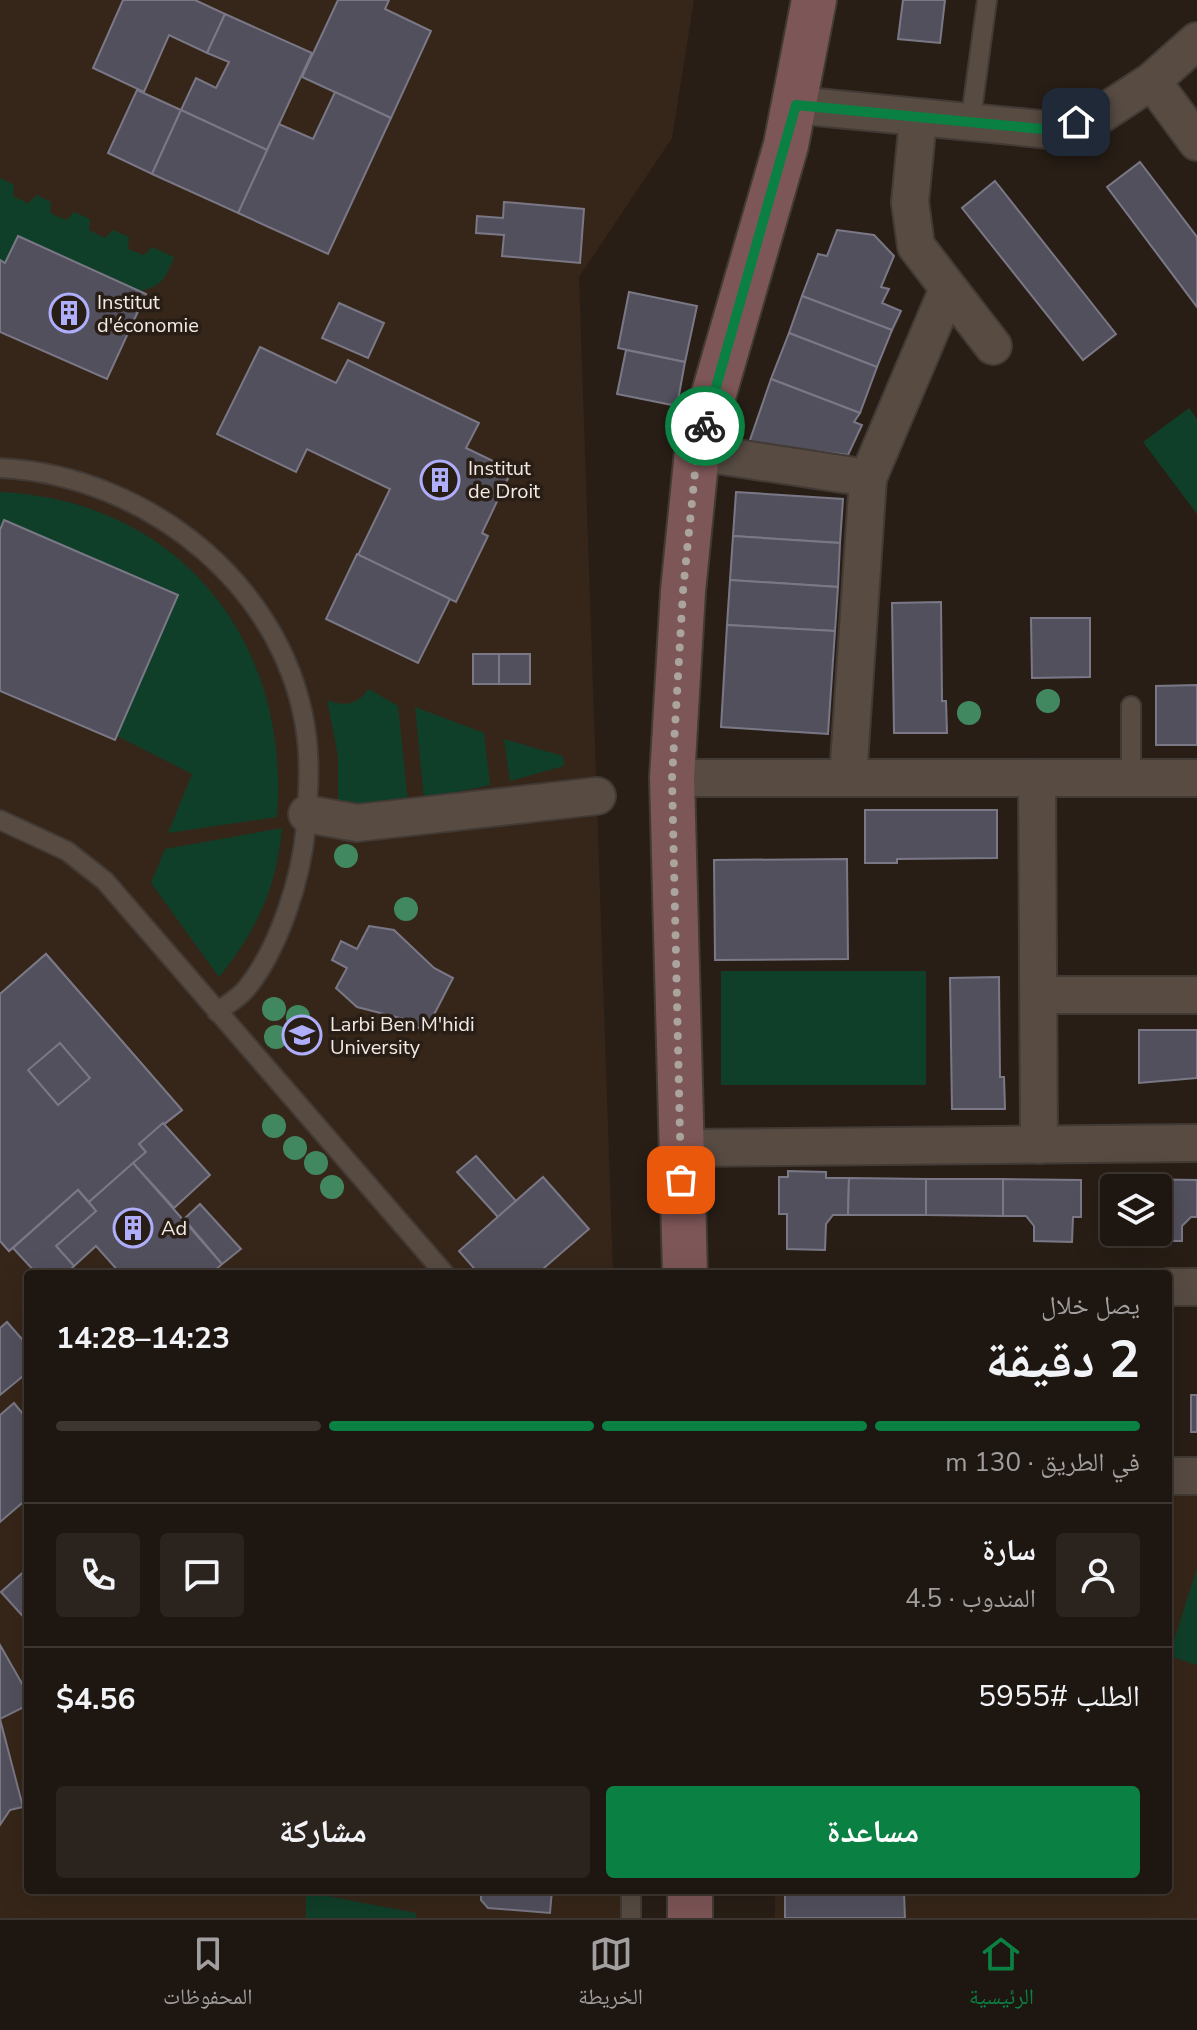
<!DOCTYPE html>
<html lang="ar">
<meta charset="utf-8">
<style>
:root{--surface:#1e1610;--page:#2b231e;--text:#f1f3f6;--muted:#a19f9f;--line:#3c3530;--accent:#0b8043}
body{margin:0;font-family:"Nunito Sans","Noto Naskh Arabic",sans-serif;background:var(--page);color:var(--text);direction:rtl;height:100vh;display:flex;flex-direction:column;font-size:30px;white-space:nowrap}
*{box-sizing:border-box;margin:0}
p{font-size:26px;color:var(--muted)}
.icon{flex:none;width:44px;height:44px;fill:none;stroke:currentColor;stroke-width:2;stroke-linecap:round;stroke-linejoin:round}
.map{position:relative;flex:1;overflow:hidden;direction:ltr}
.details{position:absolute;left:24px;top:1270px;width:1148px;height:624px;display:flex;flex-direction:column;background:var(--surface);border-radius:8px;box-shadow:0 8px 32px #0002,0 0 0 2px var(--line);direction:rtl}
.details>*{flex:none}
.buttons{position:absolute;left:1100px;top:1174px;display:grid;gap:16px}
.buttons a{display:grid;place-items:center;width:72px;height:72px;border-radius:8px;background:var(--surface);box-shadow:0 8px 32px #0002,0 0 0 2px var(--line);font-size:40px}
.pin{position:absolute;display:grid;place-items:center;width:68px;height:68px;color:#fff;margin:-34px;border-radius:16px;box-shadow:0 4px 12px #0006}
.courier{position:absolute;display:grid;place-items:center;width:80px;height:80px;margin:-40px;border:6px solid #0b8043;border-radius:50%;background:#fff;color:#222;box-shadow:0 2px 10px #0007}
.overview em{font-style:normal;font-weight:700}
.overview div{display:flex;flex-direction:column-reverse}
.overview{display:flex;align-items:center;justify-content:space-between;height:136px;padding:0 32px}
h1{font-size:52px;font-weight:700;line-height:60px}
.bar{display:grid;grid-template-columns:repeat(4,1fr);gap:12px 8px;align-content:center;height:96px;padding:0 32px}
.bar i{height:10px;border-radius:6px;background:var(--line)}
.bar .on{background:var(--accent)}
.bar p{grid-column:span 4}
.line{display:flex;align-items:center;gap:20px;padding:0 32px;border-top:2px solid var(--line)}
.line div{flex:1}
.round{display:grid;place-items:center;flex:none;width:84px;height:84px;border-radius:8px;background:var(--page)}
.cta{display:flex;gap:16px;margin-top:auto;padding:16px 32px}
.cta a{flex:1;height:92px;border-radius:8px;background:var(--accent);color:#fff;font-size:32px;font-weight:700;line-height:92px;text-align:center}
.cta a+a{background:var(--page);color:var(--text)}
.tab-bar{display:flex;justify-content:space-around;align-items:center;height:112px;border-top:2px solid var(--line);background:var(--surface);font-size:22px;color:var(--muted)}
.tab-bar a{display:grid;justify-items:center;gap:4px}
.tab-bar .on{color:var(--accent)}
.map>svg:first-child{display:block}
.built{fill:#362619}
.green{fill:#103f29}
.building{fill:#53505e;stroke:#7a7886;stroke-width:2;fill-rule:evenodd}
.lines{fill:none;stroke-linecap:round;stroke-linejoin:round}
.lane-casing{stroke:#423a35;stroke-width:22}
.street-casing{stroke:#423a35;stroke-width:40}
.secondary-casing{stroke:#423a35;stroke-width:48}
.lane{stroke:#574b42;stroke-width:18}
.street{stroke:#574b42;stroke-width:36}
.secondary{stroke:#7d5657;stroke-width:44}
.tree{fill:#418860}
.done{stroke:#aba39d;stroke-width:8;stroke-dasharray:0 14.4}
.route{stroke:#0b8043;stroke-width:10}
.labels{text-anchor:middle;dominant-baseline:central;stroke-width:7;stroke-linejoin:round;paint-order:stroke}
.poi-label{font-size:20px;fill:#f2eae5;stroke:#281e16;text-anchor:start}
</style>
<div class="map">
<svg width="1197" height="1918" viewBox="0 0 1197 1918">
<rect width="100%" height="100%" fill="#281e16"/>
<!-- built -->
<g class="built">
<polygon points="0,0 694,0 672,138 579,277 613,1274 28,1274 28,1890 633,1890 634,1918 0,1918"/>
<polygon points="1197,1494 1197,1918 775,1918 775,1890 1168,1890 1168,1495"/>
</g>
<!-- green -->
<g class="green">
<path d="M0,178L14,185L13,196L28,203L37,195L51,202L50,213L66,220L74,212L90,219L89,230L105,238L113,230L129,237L128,249L144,255L152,247L174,257C166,278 162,286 140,291L18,236L5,263L0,260Z"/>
<polygon points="1189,408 1197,419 1197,514 1143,442"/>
<path d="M0,492C180,500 291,642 277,817L168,833L192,774L117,736L178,595L0,530Z"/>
<path d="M369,689L398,706L408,803L338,815V756L327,700C344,707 357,705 369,689Z"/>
<polygon points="415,707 484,733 490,785 424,799"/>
<polygon points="504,739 563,756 564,766 510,781"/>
<path d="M282,828C277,887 256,932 219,977L151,883L165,849Z"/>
<rect x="721" y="971" width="205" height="114"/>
<polygon points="1197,1568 1197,1665 1169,1656"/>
<polygon points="306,1892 416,1913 416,1918 306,1918"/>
</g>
<!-- building -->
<g class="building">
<polygon points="123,0 195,0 225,14 207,53 169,35 144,92 93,68"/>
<polygon points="338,0 389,0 385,9 431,31 391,118 302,77"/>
<polygon points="903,0 945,0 940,43 898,39"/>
<polygon points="225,14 312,53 267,150 181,110 196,78 216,88 229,62 207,53"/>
<polygon points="137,90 181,110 152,174 108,153"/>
<polygon points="335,92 391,118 328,254 238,213 279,124 313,139"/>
<polygon points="181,110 267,150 238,213 152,174"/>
<polygon points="1140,162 1197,237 1197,307 1107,187"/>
<polygon points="995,181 1116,334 1083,360 962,208"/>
<polygon points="504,202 584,209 580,263 502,256 504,235 476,233 477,216 503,218"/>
<polygon points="837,230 874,235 894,256 881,287 889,289 882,303 901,311 892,330 802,296 818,254 827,256"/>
<polygon points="18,236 146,294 107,379 0,332 0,260 5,263"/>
<polygon points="629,292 697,306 685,362 618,348"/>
<polygon points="802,296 892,330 877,367 789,333"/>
<polygon points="339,303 384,323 368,358 322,338"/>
<polygon points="789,333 877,367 860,413 771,379"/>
<polygon points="260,347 336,383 348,360 479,423 466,448 512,470 482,533 488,536 456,602 358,555 390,489 307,449 296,472 217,434"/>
<polygon points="626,350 685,362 677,406 617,394"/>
<polygon points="771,379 860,413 854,422 862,425 848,455 749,443"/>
<polygon points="736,492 843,499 840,543 733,536"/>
<polygon points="4,520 178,595 115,740 0,691 0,530"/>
<polygon points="733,536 840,543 838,587 730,580"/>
<polygon points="357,554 450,599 418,663 326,619"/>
<polygon points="730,580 838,587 835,631 727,625"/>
<polygon points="941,602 942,701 946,701 947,733 894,733 892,603"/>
<polygon points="1031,618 1090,618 1090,677 1032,678"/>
<polygon points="727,625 835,631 828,734 721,727"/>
<rect x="473" y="654" width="26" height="30"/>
<rect x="499" y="654" width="31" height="30"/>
<polygon points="1197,685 1197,745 1156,745 1156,686"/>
<polygon points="865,810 997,810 997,858 897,859 897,863 865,863"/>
<polygon points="847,859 848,959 715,960 714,860"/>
<polygon points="369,926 394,930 434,968 453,978 425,1032 404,1019 357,1007 336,988 347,968 332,960 341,941 357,949"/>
<path d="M46,954L182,1110L139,1144L146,1152L89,1202L78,1190L9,1251L0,1241V994ZM60,1043L90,1078L58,1105L28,1070Z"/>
<polygon points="46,954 182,1110 139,1144 146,1152 89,1202 78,1190 9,1251 0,1241 0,994"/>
<polygon points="999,977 1000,1077 1004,1077 1005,1109 952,1109 950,978"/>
<polygon points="1139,1030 1197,1030 1197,1078 1139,1083"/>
<polygon points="60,1043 90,1078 58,1105 28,1070"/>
<polygon points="163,1123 210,1175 174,1208 133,1163 146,1152 139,1144"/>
<polygon points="476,1156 516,1201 498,1217 457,1172"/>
<polygon points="133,1163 222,1264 211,1274 121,1274 96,1246 74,1266 56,1246 96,1211 89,1202"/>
<polygon points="788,1171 826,1172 826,1178 849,1178 848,1215 833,1215 826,1224 825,1250 787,1249 787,1214 779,1214 779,1177 788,1177"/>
<polygon points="543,1177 589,1229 537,1274 479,1274 459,1251"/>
<polygon points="849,1178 926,1179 926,1215 848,1215"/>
<polygon points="926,1179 1003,1179 1003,1216 926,1215"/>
<polygon points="1003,1179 1081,1180 1081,1217 1073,1217 1072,1242 1034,1241 1034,1226 1026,1216 1003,1216"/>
<polygon points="1136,1179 1197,1180 1197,1217 1191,1217 1182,1226 1182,1241 1144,1241 1144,1232 1158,1232 1158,1188 1136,1188"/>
<polygon points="78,1190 96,1211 56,1246 74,1266 68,1272 70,1274 37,1274 13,1248"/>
<polygon points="200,1204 241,1249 222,1264 184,1219"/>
<polygon points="7,1322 28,1346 28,1372 0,1395 0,1328"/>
<rect x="1191" y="1395" width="6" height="37"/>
<polygon points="14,1403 28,1420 28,1498 0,1522 0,1415"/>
<polygon points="28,1568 28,1622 1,1592"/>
<polygon points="0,1645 28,1694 28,1705 0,1719"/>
<polygon points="0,1719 23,1807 10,1810 0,1825"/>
<polygon points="481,1890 552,1890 550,1913 488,1908 481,1900"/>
<polygon points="785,1890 904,1892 905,1918 785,1918"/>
</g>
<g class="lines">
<!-- lane casing -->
<g class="lane-casing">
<g id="lane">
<polyline points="970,125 987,0"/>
<path d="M0,468C148,475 290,588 307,740C310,768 308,797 306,825C302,877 279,949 246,989C239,998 226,1005 217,1012"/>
<polyline points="1131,706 1131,778"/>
<polyline points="0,820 67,851 105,881 445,1274"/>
<polyline points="631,1918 631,1890"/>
</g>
</g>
<!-- street casing -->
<g class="street-casing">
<g id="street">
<polyline points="1152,81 1197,142"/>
<polyline points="796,105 1051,130 1100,115 1152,81 1197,41"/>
<polyline points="918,120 910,202 916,246 993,346"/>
<polyline points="697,452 868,478 848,778"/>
<polyline points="868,478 948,289"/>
<polyline points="672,778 1197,778"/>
<polyline points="1037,778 1039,1145"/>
<polyline points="307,814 357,823 597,796"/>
<polyline points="1039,995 1197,995"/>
<polyline points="680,1148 1197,1143"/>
<polyline points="1168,1287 1197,1287"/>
<polyline points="1168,1476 1197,1476"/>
</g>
</g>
<!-- secondary casing -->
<g class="secondary-casing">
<g id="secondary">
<polyline points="685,1274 672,778 683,591 697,452 786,145 814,0"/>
<polyline points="690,1890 690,1918"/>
</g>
</g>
<!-- lane -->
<use href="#lane" class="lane"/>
<!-- street -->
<use href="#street" class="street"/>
<!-- secondary -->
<use href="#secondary" class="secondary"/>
</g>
<!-- trees -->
<g class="tree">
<circle cx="1048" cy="701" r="12"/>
<circle cx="969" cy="713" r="12"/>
<circle cx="346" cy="856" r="12"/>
<circle cx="406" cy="909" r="12"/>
<circle cx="274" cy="1009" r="12"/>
<circle cx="298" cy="1017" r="12"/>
<circle cx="276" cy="1037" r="12"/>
<circle cx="274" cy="1126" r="12"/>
<circle cx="295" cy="1148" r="12"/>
<circle cx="316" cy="1163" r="12"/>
<circle cx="332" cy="1187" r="12"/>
</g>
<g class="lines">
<!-- done -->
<polyline class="done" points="681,1180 672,778 683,591 697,452 705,426"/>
<!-- route -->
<polyline class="route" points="705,426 796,105 1051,130 1076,122"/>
</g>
<!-- icons -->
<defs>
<g id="building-ring" transform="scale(2)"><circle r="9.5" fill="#281e16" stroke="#aeaefb" stroke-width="1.5"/><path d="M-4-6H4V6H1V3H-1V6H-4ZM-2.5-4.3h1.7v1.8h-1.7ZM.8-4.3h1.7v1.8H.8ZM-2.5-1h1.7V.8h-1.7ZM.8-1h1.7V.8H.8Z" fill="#aeaefb"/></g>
<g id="university-ring" transform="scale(2)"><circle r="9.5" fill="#281e16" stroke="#aeaefb" stroke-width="1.5"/><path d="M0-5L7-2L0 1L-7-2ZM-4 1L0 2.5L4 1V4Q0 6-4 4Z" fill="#aeaefb"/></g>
</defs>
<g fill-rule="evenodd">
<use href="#building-ring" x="69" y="313"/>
<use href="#building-ring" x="440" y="480"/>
<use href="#university-ring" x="302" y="1035"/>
<use href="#building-ring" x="133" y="1228"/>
</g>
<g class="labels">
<!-- poi labels -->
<g class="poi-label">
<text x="97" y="302">Institut<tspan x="97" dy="23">d'économie</tspan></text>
<text x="468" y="468">Institut<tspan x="468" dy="23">de Droit</tspan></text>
<text x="330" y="1024">Larbi Ben M'hidi<tspan x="330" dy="23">University</tspan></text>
<text x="161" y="1228">Ad</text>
</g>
</g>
</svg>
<div class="buttons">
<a><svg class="icon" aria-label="layers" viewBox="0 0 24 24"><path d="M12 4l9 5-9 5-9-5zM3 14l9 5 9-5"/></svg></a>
</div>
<div class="pin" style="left:681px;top:1180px;background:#ea580c"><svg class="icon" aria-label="bag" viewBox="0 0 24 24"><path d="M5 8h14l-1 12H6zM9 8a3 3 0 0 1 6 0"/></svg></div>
<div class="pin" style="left:1076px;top:122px;background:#1f2937"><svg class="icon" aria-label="home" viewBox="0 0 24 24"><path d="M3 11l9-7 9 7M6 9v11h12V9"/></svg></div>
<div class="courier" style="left:705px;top:426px"><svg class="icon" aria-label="bike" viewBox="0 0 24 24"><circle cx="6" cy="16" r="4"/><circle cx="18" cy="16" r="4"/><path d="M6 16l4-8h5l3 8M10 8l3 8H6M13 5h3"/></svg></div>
<section class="details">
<div class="overview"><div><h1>2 دقيقة</h1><p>يصل خلال</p></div><em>14:23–14:28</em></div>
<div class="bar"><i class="on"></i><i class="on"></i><i class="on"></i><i></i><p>في الطريق · 130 m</p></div>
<div class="line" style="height:144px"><a class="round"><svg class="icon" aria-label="person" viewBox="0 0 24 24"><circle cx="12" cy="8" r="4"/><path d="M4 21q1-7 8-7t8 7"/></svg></a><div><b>سارة</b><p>المندوب · 4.5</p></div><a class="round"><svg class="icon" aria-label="chat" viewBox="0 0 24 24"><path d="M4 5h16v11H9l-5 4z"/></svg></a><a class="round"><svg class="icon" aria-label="phone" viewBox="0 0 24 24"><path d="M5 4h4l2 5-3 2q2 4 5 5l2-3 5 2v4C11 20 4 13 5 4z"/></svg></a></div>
<div class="line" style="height:104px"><div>الطلب #5955</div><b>$4.56</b></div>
<div class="cta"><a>مساعدة</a><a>مشاركة</a></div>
</section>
</div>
<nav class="tab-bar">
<a class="on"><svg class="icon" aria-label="home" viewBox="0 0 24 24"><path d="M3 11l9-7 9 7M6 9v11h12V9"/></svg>الرئيسية</a>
<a><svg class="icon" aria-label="map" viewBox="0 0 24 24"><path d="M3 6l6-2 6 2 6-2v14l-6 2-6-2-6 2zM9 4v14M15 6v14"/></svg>الخريطة</a>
<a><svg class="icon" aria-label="saved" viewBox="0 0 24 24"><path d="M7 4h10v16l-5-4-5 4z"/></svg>المحفوظات</a>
</nav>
